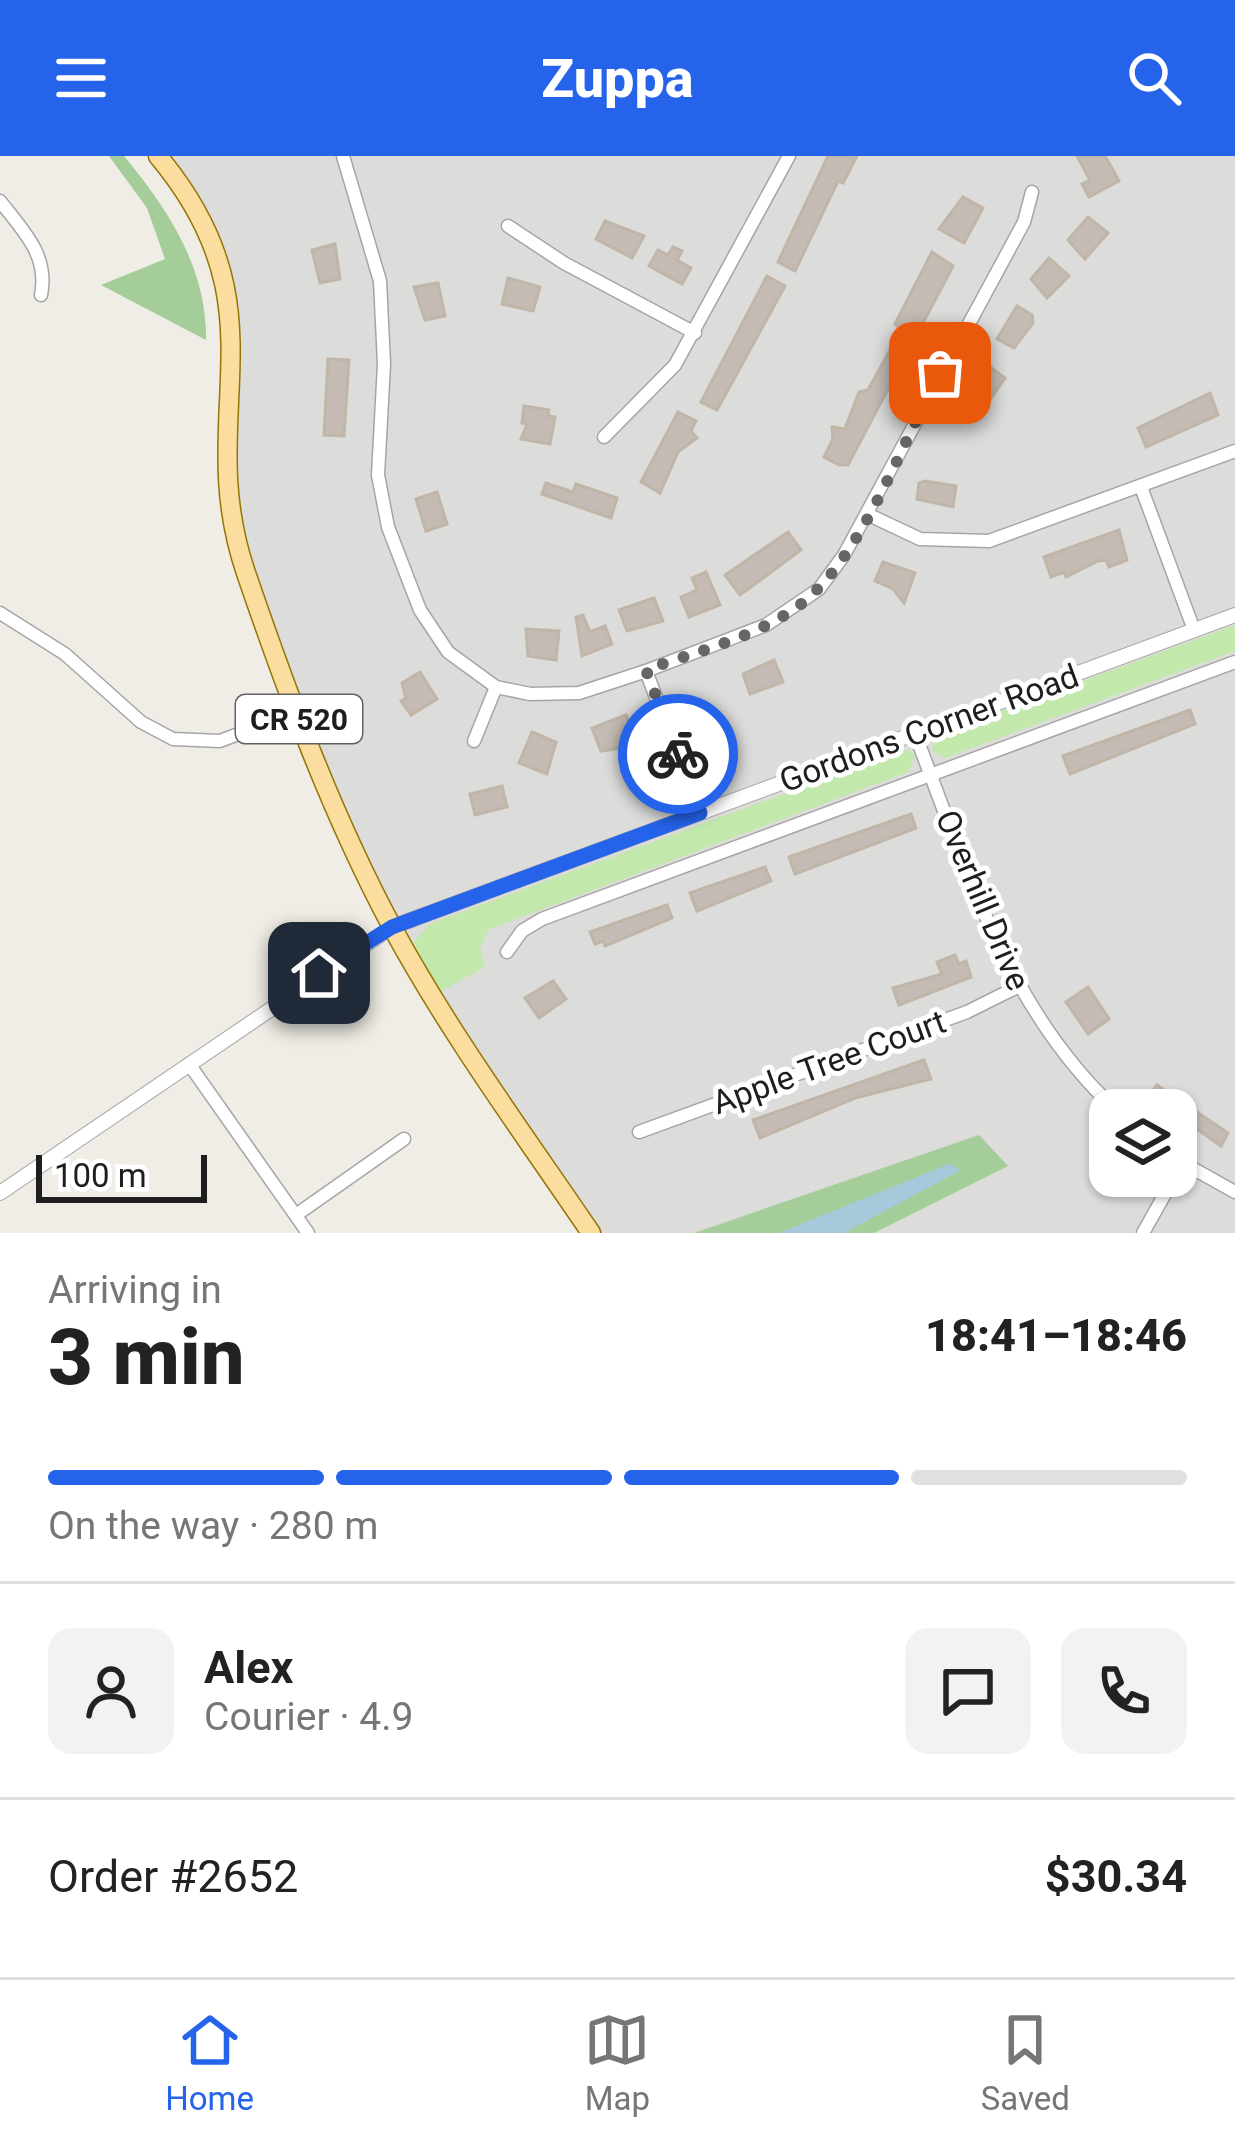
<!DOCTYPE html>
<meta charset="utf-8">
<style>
:root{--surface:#fff;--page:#f2f2f2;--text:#222;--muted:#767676;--line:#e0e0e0;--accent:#2563eb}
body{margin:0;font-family:Roboto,sans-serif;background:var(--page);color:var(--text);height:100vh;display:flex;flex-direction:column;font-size:45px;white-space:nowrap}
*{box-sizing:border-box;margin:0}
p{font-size:39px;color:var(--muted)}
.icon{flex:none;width:66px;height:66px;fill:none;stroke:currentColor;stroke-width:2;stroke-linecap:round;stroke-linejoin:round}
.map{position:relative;height:1077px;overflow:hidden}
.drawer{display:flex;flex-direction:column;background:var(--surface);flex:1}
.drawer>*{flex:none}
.tools{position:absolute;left:1089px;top:933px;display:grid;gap:24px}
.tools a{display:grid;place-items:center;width:108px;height:108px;border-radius:24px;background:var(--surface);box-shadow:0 3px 9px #0004;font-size:60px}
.scale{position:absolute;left:36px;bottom:30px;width:171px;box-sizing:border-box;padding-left:12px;border:6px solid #1e1e1e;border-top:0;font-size:33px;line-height:42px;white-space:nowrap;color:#1e1e1e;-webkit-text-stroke:9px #fff;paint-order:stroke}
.pin{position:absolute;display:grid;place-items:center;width:102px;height:102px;color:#fff;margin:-51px;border-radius:24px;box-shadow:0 6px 18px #0006}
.courier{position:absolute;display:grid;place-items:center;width:120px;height:120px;margin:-60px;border:9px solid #2563eb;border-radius:50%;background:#fff;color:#222;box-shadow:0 3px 15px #0007}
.head em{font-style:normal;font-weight:800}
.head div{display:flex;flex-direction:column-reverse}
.head{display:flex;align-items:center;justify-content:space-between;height:204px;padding:0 48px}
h1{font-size:78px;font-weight:800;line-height:90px}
.bar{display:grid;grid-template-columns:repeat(4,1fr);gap:18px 12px;align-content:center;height:144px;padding:0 48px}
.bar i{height:15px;border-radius:9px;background:var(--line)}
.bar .current{background:var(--accent)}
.bar p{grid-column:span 4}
.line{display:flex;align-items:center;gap:30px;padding:0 48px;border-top:3px solid var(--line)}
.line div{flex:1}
.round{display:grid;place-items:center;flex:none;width:126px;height:126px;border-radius:24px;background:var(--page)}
header{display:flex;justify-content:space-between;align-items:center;height:156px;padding:0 48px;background:var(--accent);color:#fff;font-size:54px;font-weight:800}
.tab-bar{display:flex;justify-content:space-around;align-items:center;height:168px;border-top:3px solid var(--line);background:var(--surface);font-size:33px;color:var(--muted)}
.tab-bar a{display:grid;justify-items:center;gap:6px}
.tab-bar .current{color:var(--accent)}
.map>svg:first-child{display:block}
.residential{fill:#dcdcdb;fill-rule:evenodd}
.grass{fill:#c3e8ac}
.forest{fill:#a4cd9a}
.water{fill:#a6cadc}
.building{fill:#c4bcb4;stroke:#c0b5a7;stroke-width:3}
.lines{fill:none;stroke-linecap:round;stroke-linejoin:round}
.minor-casing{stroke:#a5a5a5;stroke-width:15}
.tertiary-casing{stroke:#a5a5a5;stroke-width:16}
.primary-casing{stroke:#957504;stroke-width:21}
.minor{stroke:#fff;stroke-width:12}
.tertiary{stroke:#fff;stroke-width:14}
.primary{stroke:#fadd9f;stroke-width:18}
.done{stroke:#676664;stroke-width:12;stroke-dasharray:0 21.6}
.route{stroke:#2563eb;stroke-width:15}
.labels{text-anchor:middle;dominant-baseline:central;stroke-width:10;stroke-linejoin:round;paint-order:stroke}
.shield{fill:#fff;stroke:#626262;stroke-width:3}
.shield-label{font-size:30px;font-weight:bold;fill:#1e1e1e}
.street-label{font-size:33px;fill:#1e1e1e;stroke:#fff}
</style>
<header><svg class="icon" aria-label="menu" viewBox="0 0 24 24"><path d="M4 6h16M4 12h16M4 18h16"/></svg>Zuppa<svg class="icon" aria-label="search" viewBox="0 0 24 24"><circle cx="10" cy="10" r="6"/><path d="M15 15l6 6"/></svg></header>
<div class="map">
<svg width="1235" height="1077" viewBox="0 0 1235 1077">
<rect width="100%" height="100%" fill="#efede5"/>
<!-- residential -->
<path class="residential" d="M166,0H1235V1077H591L449,868L346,679L233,364L232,151ZM1110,954H1176V1020H1110Z"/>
<!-- grass -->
<g class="grass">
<polygon points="1235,469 1235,495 945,602 932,595 937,579"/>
<polygon points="907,593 915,600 908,616 489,773 480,793 485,811 440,836 417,802 414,786 429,768"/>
</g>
<!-- forest -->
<g class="forest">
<path d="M109,0H124C168,53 207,112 206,184L101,129L165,103L147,52Z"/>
<polygon points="979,979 1008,1010 874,1077 694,1077"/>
</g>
<!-- water -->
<polygon class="water" points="949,1008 961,1014 844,1077 779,1077"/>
<!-- building -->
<g class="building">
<polygon points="828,0 857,0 843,27 838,25 795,115 778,106"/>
<polygon points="1077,0 1105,0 1119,25 1089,41 1082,28 1090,24"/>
<polygon points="963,41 983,52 964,87 939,73"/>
<polygon points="1088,61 1108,77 1085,103 1068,84"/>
<polygon points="605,65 644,80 632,102 596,83"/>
<polygon points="335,88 340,123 320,127 312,94"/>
<polygon points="673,91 682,95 677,104 691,112 682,128 649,110 658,94 668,99"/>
<polygon points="932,96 953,110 848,309 839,309 824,301 833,283 832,271 845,273 859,236 868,234 901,174 895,168"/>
<polygon points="1049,102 1069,120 1047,142 1031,123"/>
<polygon points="767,120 785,130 717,254 701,246"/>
<polygon points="508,122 540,131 533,155 502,148"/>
<polygon points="438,127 445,160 425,164 414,131"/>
<polygon points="1017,150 1032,159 1033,167 1014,192 997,183"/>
<polygon points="328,203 349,204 344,280 324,279"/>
<polygon points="985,207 1005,222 989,245 969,235"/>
<polygon points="1210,237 1218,259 1146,291 1138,272"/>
<polygon points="524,250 549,254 548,260 555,261 550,288 521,283 527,268 522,267"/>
<polygon points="678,256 696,265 691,275 697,282 678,296 660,337 641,326"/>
<polygon points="925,325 956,330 953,351 917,343 919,327"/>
<polygon points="546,327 573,336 576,328 617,342 611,362 542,338"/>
<polygon points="437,336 447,368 426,375 416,343"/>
<polygon points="1119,374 1127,404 1109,411 1106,404 1098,405 1066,421 1064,416 1051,421 1044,401"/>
<polygon points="788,376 801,394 740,439 725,419"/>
<polygon points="883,406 915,417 904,447 893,433 875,425"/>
<polygon points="706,416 720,449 689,461 681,441 697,434 692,422"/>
<polygon points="654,442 663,465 627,475 619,454"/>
<polygon points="583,459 590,476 605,470 612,488 582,500 576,461"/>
<polygon points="526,473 559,475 556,504 528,500"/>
<polygon points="774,504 783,526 750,538 743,518"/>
<polygon points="420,516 437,543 411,559 401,545 406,542 402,527"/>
<polygon points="1190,554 1195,568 1070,618 1063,600"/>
<polygon points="626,559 636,578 621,592 601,595 592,572"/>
<polygon points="532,576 556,586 547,618 519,607"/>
<polygon points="502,630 507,651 475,659 470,638"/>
<polygon points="911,658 916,672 795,718 789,701"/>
<polygon points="765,711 771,725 697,755 690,737"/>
<polygon points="667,749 672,762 605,790 603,785 595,788 590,776"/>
<polygon points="955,799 959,808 966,805 971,821 899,849 893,832 942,818 937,806"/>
<polygon points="553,825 566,843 539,862 525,842"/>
<polygon points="1088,831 1109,863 1088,878 1066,846"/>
<polygon points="924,904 931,923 855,942 760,982 753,964"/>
<polygon points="1157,929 1228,977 1221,990 1149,939"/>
</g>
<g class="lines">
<!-- minor casing -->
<g class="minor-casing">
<g id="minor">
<polyline points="343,0 380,125 384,208 378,319 388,371 420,454 448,496 496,531 530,538 579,537 646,515 766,469 819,433 844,399 1024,66 1032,36"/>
<path d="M0,45C23,75 49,99 41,139"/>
<polyline points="508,70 564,107 695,177"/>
<polyline points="604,281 675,209 789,0"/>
<polyline points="1141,331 1194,474"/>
<polyline points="867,358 920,383 989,385 1235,295"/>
<polyline points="0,457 65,498 141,566 173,583 220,585 296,556"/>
<polyline points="646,515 700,657"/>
<path d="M915,578C968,714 1006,852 1116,954"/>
<polyline points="474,585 496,531"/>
<polyline points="507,796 522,775 542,763 1235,506"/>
<polyline points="189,908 308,1077"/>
<polyline points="639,976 967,856 1017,831"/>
<polyline points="1176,1003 1235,1036"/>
<polyline points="296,1059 404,983"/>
<polyline points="1143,1077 1175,1020"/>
</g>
</g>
<!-- tertiary casing -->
<g class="tertiary-casing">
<polyline id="tertiary" points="0,1037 392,771 1235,459"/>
</g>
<!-- primary casing -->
<g class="primary-casing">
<path id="primary" d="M158,0C289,157 191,257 246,417C287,537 332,659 392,771C450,878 523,977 591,1077"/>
</g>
<!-- minor -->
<use href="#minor" class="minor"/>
<!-- tertiary -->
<use href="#tertiary" class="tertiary"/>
<!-- primary -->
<use href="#primary" class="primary"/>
</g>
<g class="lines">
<!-- done -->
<path class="done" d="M678,598L646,514C697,495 758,481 801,448C863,400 902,286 940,217"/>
<!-- route -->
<polyline class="route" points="319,817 392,771 700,657 678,598"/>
</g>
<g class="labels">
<!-- shield labels -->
<rect class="shield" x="236" y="539" width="126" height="48" rx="9"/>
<g class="shield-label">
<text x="299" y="563">CR 520</text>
</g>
<!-- street labels -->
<g class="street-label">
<text transform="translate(929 572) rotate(-20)">Gordons Corner Road</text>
<text transform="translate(983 744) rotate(67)">Overhill Drive</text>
<text transform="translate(829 906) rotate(-20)">Apple Tree Court</text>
</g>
</g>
</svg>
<div class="tools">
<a><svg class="icon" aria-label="layers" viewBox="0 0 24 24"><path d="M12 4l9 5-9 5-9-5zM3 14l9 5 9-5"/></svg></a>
</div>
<div class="scale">100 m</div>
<div class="pin" style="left:940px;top:217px;background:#ea580c"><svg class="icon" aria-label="bag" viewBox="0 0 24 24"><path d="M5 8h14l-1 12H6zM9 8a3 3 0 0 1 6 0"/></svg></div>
<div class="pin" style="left:319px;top:817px;background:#1f2937"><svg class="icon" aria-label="home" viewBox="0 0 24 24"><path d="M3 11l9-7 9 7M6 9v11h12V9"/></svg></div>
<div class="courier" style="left:678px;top:598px"><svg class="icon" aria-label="bike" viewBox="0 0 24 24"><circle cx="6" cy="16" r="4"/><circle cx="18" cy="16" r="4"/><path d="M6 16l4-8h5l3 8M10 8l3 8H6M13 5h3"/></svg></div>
</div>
<section class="drawer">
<div class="head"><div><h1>3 min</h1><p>Arriving in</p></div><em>18:41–18:46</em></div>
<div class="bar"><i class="current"></i><i class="current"></i><i class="current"></i><i></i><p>On the way · 280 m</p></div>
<div class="line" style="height:216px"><a class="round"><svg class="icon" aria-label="person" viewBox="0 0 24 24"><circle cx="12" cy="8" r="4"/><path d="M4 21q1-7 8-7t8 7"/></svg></a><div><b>Alex</b><p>Courier · 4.9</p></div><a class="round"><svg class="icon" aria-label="chat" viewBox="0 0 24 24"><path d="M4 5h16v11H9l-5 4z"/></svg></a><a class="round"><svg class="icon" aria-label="phone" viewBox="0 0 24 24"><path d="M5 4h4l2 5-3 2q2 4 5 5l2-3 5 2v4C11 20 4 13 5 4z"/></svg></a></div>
<div class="line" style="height:156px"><div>Order #2652</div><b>$30.34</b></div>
</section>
<nav class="tab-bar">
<a class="current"><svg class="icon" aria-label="home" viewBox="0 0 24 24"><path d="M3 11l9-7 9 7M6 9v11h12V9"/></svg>Home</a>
<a><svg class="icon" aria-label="map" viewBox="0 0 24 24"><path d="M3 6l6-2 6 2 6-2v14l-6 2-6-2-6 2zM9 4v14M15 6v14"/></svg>Map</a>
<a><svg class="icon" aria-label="saved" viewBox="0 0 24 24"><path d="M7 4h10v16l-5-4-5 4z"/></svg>Saved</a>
</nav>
